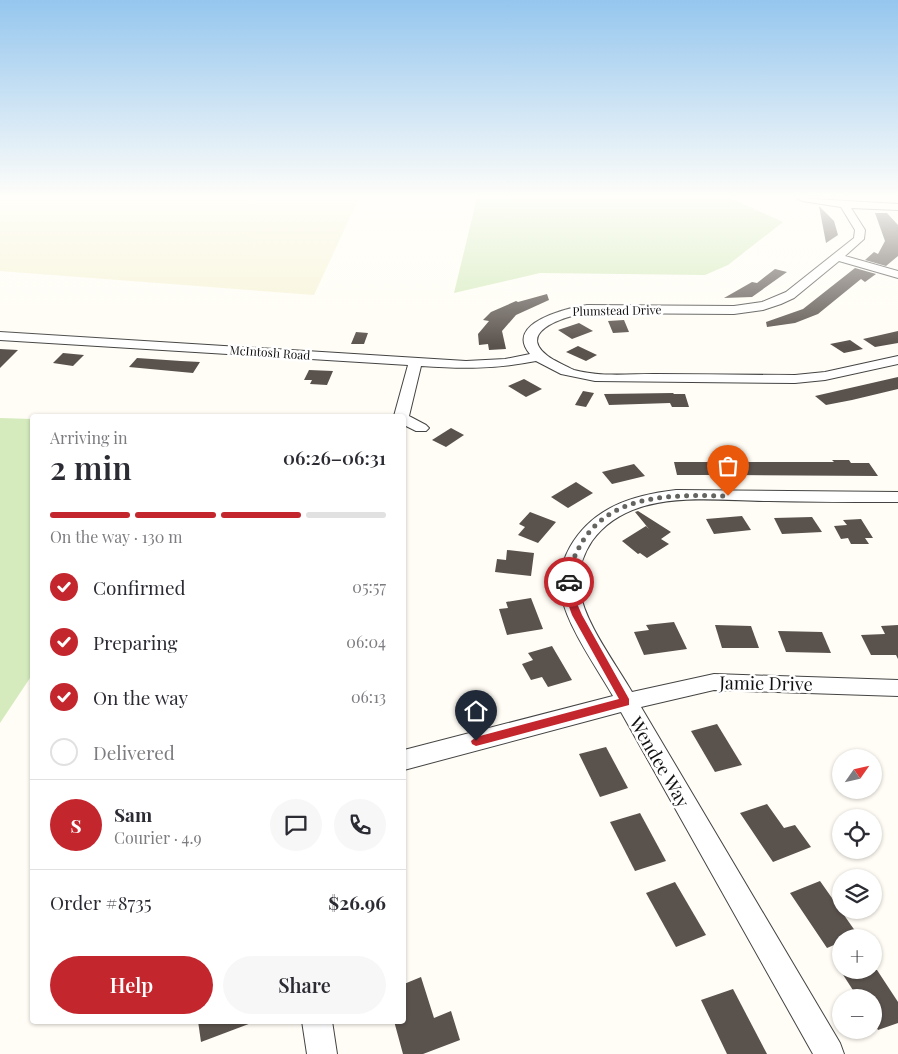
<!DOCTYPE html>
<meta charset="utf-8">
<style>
:root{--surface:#fff;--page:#f7f7f7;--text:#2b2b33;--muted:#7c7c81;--line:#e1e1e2;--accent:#c4262e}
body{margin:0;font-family:"Playfair Display",serif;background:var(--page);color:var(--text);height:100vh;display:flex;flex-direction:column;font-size:19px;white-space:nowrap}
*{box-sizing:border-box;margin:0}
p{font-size:16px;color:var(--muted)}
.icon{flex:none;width:28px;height:28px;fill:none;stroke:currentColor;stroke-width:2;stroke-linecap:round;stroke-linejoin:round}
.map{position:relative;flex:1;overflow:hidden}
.panel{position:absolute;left:30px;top:414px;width:376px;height:610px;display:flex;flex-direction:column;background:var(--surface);border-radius:5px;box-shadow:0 1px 4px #0004}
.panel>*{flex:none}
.needle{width:32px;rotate:56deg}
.controls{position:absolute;left:832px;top:749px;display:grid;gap:10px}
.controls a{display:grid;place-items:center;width:50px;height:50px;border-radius:50%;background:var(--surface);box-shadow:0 1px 4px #0004;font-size:25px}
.pin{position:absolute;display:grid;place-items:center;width:42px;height:42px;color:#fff;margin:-51px -21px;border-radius:50% 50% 50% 0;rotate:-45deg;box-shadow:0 0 5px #0007}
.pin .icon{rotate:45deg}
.courier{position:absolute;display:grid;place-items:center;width:50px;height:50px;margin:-25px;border:4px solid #c4262e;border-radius:50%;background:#fff;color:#222;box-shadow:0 1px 6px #0007}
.headline em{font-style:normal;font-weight:600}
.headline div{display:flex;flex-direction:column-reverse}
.headline{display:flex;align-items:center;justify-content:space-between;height:85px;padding:0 20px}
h1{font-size:32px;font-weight:600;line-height:38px}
.bar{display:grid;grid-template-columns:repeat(4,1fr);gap:8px 5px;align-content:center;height:60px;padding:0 20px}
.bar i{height:6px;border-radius:4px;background:var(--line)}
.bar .on{background:var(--accent)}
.bar p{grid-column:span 4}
.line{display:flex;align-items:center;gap:12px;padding:0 20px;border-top:1px solid var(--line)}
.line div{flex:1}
.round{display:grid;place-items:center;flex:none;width:52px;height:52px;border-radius:26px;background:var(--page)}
ol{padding:0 20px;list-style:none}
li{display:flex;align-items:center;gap:15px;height:55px}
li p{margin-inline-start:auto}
li .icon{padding:5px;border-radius:50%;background:var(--accent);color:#fff;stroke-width:4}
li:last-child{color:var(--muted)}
li i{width:28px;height:28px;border:2px solid var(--line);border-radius:50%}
.button{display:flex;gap:10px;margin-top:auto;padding:10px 20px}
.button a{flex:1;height:58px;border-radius:30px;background:var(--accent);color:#fff;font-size:20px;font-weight:600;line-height:58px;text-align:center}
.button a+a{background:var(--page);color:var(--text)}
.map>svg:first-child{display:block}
.farmland{fill:#f6f3d4}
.green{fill:#d5ebbd}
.building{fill:#5a524d}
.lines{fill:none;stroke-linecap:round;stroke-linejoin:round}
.minor-casing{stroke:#444;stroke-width:2}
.minor{fill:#fff;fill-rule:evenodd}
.route{fill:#c4262e}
.done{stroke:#646461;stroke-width:5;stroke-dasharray:0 9}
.labels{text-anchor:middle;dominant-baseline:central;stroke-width:5;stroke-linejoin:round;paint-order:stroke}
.far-street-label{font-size:12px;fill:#111;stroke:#fff}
.near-street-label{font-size:18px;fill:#111;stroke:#fff}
</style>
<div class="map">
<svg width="898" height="1054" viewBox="0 0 898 1054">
<rect width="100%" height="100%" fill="#fffdf5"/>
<!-- farmland -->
<polygon class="farmland" points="0,198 359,198 314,295 0,271"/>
<!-- green -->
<g class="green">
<polygon points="477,198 730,198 783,222 728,265 705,275 540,273 454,293"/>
<polygon points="0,418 32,419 32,675 0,723"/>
</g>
<!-- building -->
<g class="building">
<polygon points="819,206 834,221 838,235 826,243"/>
<polygon points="875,213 887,213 898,225 898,256 886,266 865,260 874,252 878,254 885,241"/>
<polygon points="855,268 876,274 865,282 861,279 818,314 795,323 767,327 766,322 803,309"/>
<polygon points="775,269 787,272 752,297 724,298 752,282 757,283"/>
<polygon points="547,294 549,300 516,315 502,331 506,349 489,350 488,344 479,345 478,334 489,321 483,320 491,312 516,301 518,302"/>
<polygon points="624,320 629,332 613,333 608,321"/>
<polygon points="579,323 593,331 572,339 558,330"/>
<polygon points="898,331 898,343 875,347 863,339"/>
<polygon points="356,332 368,333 364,344 351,344"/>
<polygon points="850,340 863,349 844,353 830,344"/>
<polygon points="578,346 597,355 586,361 566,352"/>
<polygon points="0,349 18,350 0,368"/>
<polygon points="63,353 84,355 73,366 53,363"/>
<polygon points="137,358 181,361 200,362 193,373 129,367"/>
<polygon points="309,370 333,371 327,385 310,384 312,380 304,380"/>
<polygon points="898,377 898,389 852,400 826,405 815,396"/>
<polygon points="524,379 542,389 526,397 508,386"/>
<polygon points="583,391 594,393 586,407 575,405"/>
<polygon points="673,393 674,394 685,394 689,407 672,407 670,403 609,405 604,394"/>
<polygon points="451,428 464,435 446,447 432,440"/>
<polygon points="832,460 849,460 851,463 869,463 878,476 735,475 730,462 834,462"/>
<polygon points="674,462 709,462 713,475 677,475"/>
<polygon points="634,464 645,476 612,484 602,472"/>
<polygon points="576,482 593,493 568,508 551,497"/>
<polygon points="638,511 671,532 661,539 669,544 647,558 640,553 638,554 622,541 646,526 649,529 635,512"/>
<polygon points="530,512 556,522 538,543 518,535 525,527 519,524"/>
<polygon points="742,516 751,530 714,534 706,519"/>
<polygon points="812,517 822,532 782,534 774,518"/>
<polygon points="861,519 873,538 865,538 869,544 851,544 848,538 841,539 834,526 847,525 843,520"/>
<polygon points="507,550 534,553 531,576 495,572 497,559 506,560"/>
<polygon points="531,598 543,629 507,635 499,609 508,608 506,602"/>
<polygon points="674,622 687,649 644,655 634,632 649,630 646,625"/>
<polygon points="715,625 751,626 759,648 722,648"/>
<polygon points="898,625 898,659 896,655 871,655 861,635 885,634 881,626"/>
<polygon points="778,631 822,632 831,653 786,652"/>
<polygon points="552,646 572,680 548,687 542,677 531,680 522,664 533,660 528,653"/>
<polygon points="717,724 742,765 715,772 691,731"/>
<polygon points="606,747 628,788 600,797 579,754"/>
<polygon points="767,804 784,828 795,825 811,847 773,862 740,813"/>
<polygon points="640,813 666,861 635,871 610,822"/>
<polygon points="820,881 858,935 851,938 841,938 841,942 827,948 790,893"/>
<polygon points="675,882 706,935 676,947 646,893"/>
<polygon points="840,970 877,970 898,1002 898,1023 878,1030 874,1023 874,998 858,998"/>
<polygon points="421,977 434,1018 451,1011 460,1040 423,1054 403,1054 394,1021 404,1021 404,984"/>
<polygon points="733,989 767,1054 727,1054 701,1000"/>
<polygon points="198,1021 253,1021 254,1022 201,1042"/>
</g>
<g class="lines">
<!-- minor casing -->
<g class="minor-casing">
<g id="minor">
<path d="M797,198L898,204V210L851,208L865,230L864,239L845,256L898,271V278L839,261L794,298L781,304L763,310L734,314L587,313C563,316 510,334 554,360C560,363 567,367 574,370C599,377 628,374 654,374C701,374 748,375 795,375L825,372L898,356V364L825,380L795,383L595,381L561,374L536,361C495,369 463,369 421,366L409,416L426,425L429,428L426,431H416L404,425V416H394L408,365L0,340V332L466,361L505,359L530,354C503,323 568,308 587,305L734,306L762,302L786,292L854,238L855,230L841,207L802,201Z"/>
<path d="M676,490L898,492V502C855,502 812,502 769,501C711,501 631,487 592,541C582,556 577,574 580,591C584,622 616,664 632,692L714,674L898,680V696L714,690L641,707L840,1043L844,1054H813L621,712L404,770V750L613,696C598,670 568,627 562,598C558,581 561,563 570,547C593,507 633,495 676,490Z"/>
<polygon points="302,1021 332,1021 337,1054 307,1054"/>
</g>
</g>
<!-- minor -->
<use href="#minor" class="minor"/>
</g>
<!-- sky -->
<linearGradient id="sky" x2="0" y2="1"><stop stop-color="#95c6ee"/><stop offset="0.57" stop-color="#fffefa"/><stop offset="1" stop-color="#fffefa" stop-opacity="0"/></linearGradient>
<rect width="898" height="346" fill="url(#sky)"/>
<!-- route -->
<polygon class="route" points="569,579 573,582 576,601 582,615 629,699 629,705 476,746 472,744 471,741 476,737 619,699 572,615 567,601 564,582"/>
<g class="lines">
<!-- done -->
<path class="done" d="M569,582C569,566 576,552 584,539C616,492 678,495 728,496"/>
</g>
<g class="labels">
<!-- far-street labels -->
<g class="far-street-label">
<text transform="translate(617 310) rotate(-1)">Plumstead Drive</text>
<text transform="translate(270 352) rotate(4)">McIntosh Road</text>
</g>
<!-- near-street labels -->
<g class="near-street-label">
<text transform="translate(766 683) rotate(1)">Jamie Drive</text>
<text transform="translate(660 762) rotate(60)">Wendee Way</text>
</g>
</g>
</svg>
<div class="controls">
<a><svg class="needle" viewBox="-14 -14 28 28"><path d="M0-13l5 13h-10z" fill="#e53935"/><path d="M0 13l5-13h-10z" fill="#7c7c81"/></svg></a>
<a><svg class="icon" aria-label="locate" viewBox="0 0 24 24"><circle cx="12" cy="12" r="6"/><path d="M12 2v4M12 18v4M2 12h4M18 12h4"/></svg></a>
<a><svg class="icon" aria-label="layers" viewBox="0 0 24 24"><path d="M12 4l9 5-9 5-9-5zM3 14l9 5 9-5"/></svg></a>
<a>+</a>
<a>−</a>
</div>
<div class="pin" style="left:728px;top:496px;background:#ea580c"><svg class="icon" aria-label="bag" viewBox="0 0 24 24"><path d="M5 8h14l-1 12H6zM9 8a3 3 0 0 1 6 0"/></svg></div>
<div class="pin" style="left:476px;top:741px;background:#1f2937"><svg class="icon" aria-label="home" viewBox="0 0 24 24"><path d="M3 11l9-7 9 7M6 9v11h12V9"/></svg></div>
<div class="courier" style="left:569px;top:582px"><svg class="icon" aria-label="car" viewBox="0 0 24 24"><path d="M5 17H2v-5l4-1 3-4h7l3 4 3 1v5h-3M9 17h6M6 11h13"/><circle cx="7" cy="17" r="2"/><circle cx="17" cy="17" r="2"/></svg></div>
<section class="panel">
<div class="headline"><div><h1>2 min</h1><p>Arriving in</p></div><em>06:26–06:31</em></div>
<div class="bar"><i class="on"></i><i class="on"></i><i class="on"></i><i></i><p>On the way · 130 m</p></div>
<ol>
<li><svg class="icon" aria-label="check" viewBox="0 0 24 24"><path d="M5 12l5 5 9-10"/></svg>Confirmed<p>05:57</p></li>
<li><svg class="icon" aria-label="check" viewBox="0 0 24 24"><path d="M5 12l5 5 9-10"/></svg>Preparing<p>06:04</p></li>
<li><svg class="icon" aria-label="check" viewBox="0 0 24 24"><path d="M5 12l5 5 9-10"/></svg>On the way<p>06:13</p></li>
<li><i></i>Delivered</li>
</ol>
<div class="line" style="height:90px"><b class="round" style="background:var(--accent);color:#fff">S</b><div><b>Sam</b><p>Courier · 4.9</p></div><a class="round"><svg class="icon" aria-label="chat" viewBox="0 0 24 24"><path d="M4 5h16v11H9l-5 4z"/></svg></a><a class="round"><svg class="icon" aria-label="phone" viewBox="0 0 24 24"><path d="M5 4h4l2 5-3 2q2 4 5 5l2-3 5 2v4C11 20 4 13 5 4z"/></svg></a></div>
<div class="line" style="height:65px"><div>Order #8735</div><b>$26.96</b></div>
<div class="button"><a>Help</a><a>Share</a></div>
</section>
</div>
